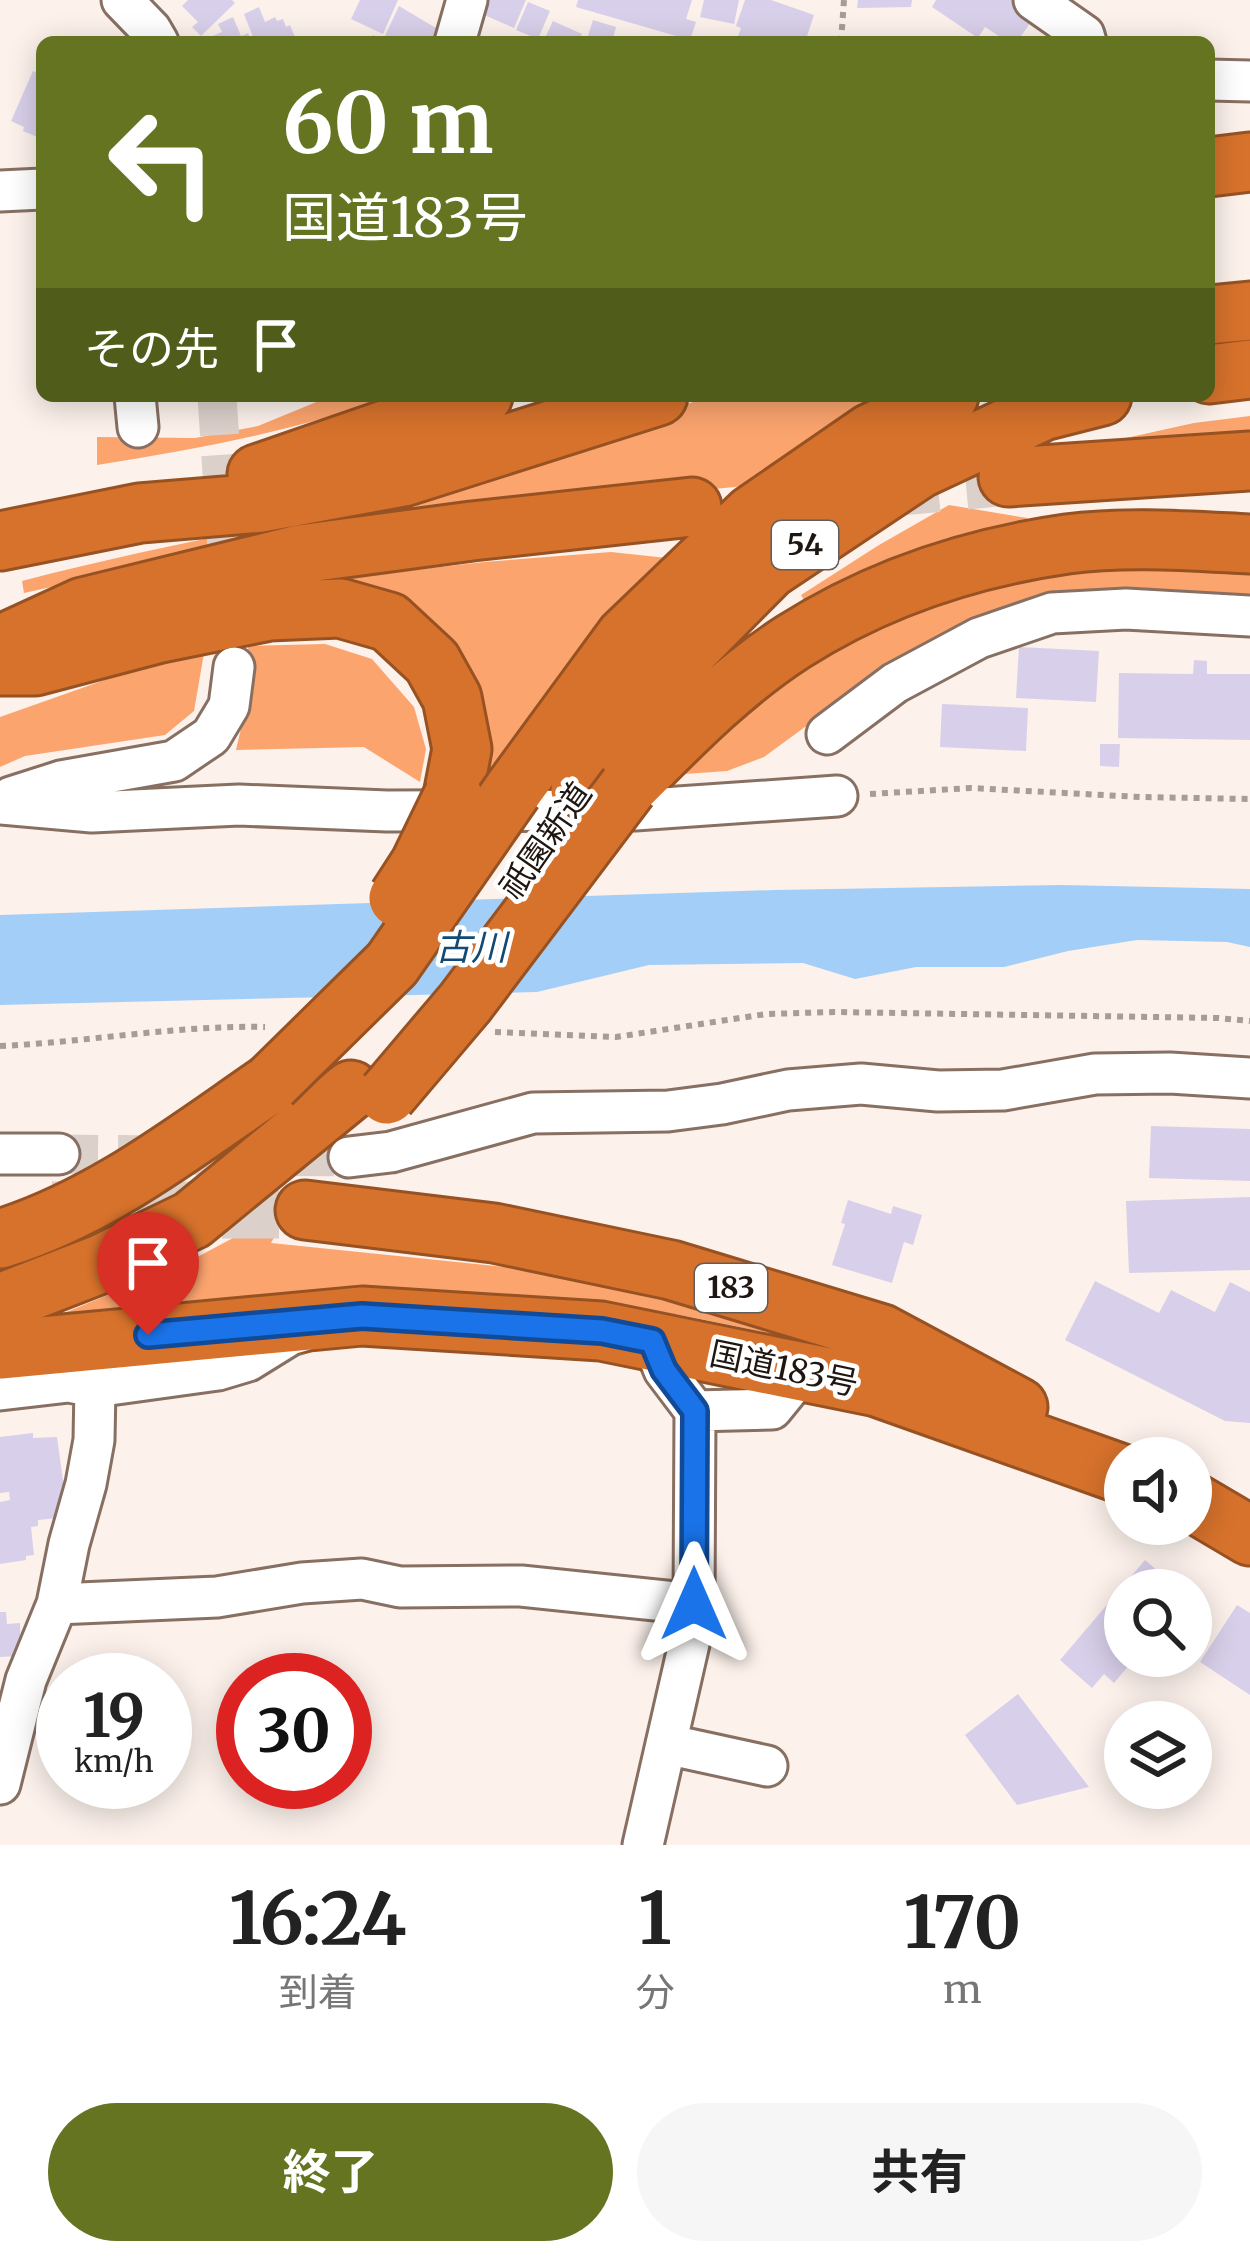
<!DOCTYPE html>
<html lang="ja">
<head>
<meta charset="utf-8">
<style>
	:root { --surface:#fff; --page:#f6f6f6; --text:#222; --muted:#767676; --accent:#647421 }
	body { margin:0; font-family:Merriweather,"Noto Sans JP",serif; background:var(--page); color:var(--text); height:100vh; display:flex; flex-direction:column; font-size:45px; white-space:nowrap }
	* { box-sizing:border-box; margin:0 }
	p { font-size:39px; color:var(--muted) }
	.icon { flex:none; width:66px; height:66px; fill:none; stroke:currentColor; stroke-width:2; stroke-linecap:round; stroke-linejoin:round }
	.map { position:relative; height:1845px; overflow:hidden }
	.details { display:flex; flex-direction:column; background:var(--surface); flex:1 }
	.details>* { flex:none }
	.hud { position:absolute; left:36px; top:36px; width:1179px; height:366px; border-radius:18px; box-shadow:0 6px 30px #0003; background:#647421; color:#fff; overflow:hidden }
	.buttons { position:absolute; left:1104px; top:1437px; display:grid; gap:24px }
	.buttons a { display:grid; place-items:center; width:108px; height:108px; border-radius:50%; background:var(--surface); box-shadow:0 6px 30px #0003; font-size:60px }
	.speed { position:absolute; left:36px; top:1653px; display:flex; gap:24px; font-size:60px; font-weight:700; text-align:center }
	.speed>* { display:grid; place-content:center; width:156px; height:156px; border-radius:50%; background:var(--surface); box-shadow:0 6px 30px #0003; line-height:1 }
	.speed small { font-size:30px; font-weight:400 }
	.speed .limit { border:18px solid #d22; background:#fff; color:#111 }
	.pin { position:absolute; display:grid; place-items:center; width:102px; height:102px; color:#fff; margin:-123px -51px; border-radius:50% 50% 50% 0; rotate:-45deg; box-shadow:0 0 12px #0007 }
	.pin .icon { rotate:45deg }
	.me { position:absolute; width:132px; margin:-66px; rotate:0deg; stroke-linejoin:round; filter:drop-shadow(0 0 9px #0008) }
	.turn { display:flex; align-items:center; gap:42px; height:252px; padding:0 48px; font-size:54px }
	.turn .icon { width:156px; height:156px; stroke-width:2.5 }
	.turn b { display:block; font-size:84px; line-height:102px }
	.then { display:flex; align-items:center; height:114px; padding:0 48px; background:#0003; gap:24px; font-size:45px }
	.eta { display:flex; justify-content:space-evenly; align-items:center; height:204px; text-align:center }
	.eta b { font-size:72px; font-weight:700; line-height:84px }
	.cta { display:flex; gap:24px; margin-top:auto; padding:24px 48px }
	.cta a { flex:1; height:138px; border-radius:72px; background:var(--accent); color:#fff; font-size:48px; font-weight:700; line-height:138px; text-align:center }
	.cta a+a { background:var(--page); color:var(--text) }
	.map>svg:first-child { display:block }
	.forest { fill:#fba46e }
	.water { fill:#a3cef8 }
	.building { fill:#d8d0ea }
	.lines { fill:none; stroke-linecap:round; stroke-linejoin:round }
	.minor-tunnel { stroke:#dbd0ca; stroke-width:39; stroke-dasharray:39 20; stroke-linecap:butt }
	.highway-tunnel { stroke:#dbd0ca; stroke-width:57; stroke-dasharray:57 28; stroke-linecap:butt }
	.minor-casing { stroke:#876f62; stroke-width:45 }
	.highway-casing { stroke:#975223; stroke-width:63 }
	.path { stroke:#a79d97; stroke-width:6; stroke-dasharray:6 6; stroke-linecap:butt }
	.minor { stroke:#fff; stroke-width:39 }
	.highway { stroke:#d7722c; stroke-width:57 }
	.highway-bridge-casing { stroke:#975223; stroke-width:63; stroke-linecap:butt }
	.highway-bridge { stroke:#d7722c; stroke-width:57 }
	.route-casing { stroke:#114b97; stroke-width:30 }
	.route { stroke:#1a73e8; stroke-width:21 }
	.labels { text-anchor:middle; stroke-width:9; stroke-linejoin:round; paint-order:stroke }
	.shield { fill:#fff; stroke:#625c58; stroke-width:3 }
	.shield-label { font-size:30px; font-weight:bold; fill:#1f1611 }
	.street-label { font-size:33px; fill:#1f1611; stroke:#fff }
	.water-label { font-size:36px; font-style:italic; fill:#124975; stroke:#fff }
</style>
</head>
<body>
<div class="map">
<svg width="1250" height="1845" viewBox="0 0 1250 1845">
	<rect width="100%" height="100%" fill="#fcf1eb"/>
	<path class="forest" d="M331 396H392C297 431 197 449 97 465V437L195 438 258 426Z
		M710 396H904L765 484 375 523 141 567 24 593 22 581C181 539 345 515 503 469 573 449 641 420 710 396Z
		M1250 416V445L1076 449 1194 423Z
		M949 505 1027 518 1034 534 811 612 801 595 879 545Z
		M611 552 667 558 574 655 491 782 474 771 479 750 335 593V579L484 562Z
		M1044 563 1250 569V602L1130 591 1080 592 1032 601 884 669 764 757 727 771 670 775 696 747 840 639Z
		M325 644 372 659 414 707 426 749 420 782 364 747 236 750 250 690 248 646Z
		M204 653 194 711 165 735 25 756 0 767V717L167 658Z
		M291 1207 271 1243 573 1274 726 1306 830 1347C746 1328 663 1309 578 1300 389 1280 197 1311 10 1330L69 1311 188 1262Z"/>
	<path class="water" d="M1062 885 1250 889V947L1227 942 1137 940 1068 951 1004 967H916L855 979 803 963 649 965 537 992 0 1005V915L775 890Z"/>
	<path class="building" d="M188 0H232L235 3 201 36 192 27 198 22 182 6Z
		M360 0H398L383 34 351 19Z
		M488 0H526L514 28 482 14Z
		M578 0H692L686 19 696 22 690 40 576 7Z
		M704 0H739L734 24 700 17Z
		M745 0H771L814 15 805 42H736L741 28 736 26Z
		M858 0H912L911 7 857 8Z
		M936 0H1011L1035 16 1017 42H1008L985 27 978 38 932 7Z
		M528 2 550 11 538 39 516 30Z
		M399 6 446 34 442 42H370L373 35 383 40Z
		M259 7 265 22 275 17 277 21 283 19 286 27 290 25 297 42H255L244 14Z
		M233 17 241 36 248 33 252 42H198L222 32 218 24Z
		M593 20 616 27 612 42H586Z
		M553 21 582 34 578 42H543Z
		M33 71 42 75V139L23 131 24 127 11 121Z
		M1019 647 1099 651 1096 702 1016 698Z
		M1194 660 1207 661V674H1250V740L1118 738 1119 673 1193 674Z
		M942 704 1028 708 1026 751 940 747Z
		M1100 744H1120L1119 767 1100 766Z
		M1151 1126 1250 1129V1181L1149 1178Z
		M1250 1197V1270L1129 1273 1126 1201Z
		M848 1200 891 1214 893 1206 922 1215 913 1245 904 1242 892 1283 832 1265 845 1224 841 1223Z
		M1095 1281 1159 1313 1171 1290 1215 1312 1230 1282 1250 1292V1423L1225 1421 1065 1340Z
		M33 1433V1438L57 1437 68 1517 38 1520V1526L31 1527 34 1555 26 1556V1560L0 1564V1502L10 1500 9 1492 0 1493V1437Z
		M1145 1560 1180 1590H1125V1656H1137L1114 1683 1104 1674 1092 1688 1060 1660Z
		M1237 1605 1250 1613V1695L1200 1662Z
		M0 1612H6L7 1624 20 1623 21 1656 0 1657Z
		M1018 1694 1089 1787 1017 1805 965 1735Z"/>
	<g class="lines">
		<path class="minor-tunnel" d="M217 396 230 595
			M59 1154 349 1157"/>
		<path class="highway-tunnel" d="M881 489 1008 477
			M52 1210H305"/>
		<defs>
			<path id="minor" d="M122 0 151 30 158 42
				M1034 0 1084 35 1086 42
				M455 42 467 0
				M1209 80 1250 81
				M0 191 42 189
				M135 396 138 427
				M827 734 895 683 979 638 1052 613 1126 609 1250 616
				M11 797 61 781 174 761 211 736 229 706 234 667
				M0 804 92 812 239 805 387 811 635 810 837 796
				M0 1154H59
				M349 1157 391 1152 533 1113 668 1111 722 1104 788 1090 861 1084 938 1091 1003 1090 1095 1074 1170 1073 1250 1078
				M0 1390 69 1382 95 1387 218 1370 248 1361 290 1335 304 1331
				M695 1411 772 1409 803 1371
				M57 1604 217 1597 302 1583 362 1579 400 1587 521 1586 694 1604
				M666 1744 767 1766
				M0 1784 26 1680 57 1604 69 1544 86 1484 94 1440 95 1387
				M643 1845 691 1635 694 1604 695 1411 664 1370 652 1341"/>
			<path id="highway" d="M1209 167 1250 162
				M1209 315 1250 311
				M1209 374 1250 369
				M257 474 483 396
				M1008 477 1250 461
				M0 541 140 513 261 503 403 477 658 396
				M0 645 83 607 300 554 472 531 692 507
				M0 666H35L160 633 269 611 340 608 389 622 432 662 452 698 462 749 453 796
				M628 787C679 736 731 682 793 642 876 589 969 558 1067 544 1127 536 1190 541 1250 544
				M513 790 625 637 752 515 871 433 949 396
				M580 790 666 673 769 569 919 469 1043 411 1102 396
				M305 1210 494 1233 671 1270 882 1334 1018 1407
				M0 1239C101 1208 185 1142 271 1083
				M0 1303 103 1263 192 1220 351 1090
				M0 1350 362 1316 601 1331 877 1387 1125 1475
				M1191 1501 1250 1536"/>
		</defs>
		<use href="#minor" class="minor-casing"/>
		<use href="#highway" class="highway-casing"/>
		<path class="path" d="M841 42 844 0
			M870 794 971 788 1140 797 1250 799
			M495 1032 616 1037 766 1014 834 1012 1218 1018 1250 1021
			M0 1046C89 1042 177 1025 265 1027"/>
		<use href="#minor" class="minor"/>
		<use href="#highway" class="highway"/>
		<defs>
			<path id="highway-bridge" d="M398 898 420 864 453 796
				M271 1083 392 964 513 790
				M387 1095 465 1003 628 787"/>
		</defs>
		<use href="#highway-bridge" class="highway-bridge-casing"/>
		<use href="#highway-bridge" class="highway-bridge"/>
	</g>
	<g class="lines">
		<defs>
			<path id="route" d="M148 1335 362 1316 602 1331 652 1341 664 1370 695 1411 694 1604"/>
		</defs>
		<use href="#route" class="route-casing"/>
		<use href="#route" class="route"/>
	</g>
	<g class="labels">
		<g class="shield">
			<rect x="772" y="521" width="66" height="48" rx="9"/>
			<rect x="695" y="1264" width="72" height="48" rx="9"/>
		</g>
		<g class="shield-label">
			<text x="805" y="555">54</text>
			<text x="731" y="1298">183</text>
		</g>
		<g class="street-label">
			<text transform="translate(545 840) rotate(-55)" y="12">祇園新道</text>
			<text transform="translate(784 1368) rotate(12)" y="12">国道183号</text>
		</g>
		<g class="water-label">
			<text x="471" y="960">古川</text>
		</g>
	</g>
</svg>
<div class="buttons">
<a><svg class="icon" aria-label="sound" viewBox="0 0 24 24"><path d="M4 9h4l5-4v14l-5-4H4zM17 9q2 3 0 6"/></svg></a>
<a><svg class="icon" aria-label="search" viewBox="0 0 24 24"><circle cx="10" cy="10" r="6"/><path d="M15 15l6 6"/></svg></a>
<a><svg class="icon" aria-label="layers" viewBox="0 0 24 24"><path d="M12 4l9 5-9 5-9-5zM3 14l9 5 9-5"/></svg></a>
</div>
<div class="speed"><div>19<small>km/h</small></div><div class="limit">30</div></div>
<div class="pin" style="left:148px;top:1335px;background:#d93025"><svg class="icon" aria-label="arrive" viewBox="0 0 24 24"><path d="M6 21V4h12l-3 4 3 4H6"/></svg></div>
<svg class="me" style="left:694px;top:1604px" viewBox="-20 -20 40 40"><path d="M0-17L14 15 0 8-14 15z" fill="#1a73e8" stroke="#fff" stroke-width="4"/></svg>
<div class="hud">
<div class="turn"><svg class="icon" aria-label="left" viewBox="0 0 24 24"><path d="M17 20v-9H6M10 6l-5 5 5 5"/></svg><div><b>60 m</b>国道183号</div></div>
<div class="then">その先<svg class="icon" aria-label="arrive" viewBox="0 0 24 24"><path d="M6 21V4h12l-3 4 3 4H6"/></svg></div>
</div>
</div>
<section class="details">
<div class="eta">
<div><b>16:24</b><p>到着</p></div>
<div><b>1</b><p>分</p></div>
<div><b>170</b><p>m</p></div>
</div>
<div class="cta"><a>終了</a><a>共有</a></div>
</section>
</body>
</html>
